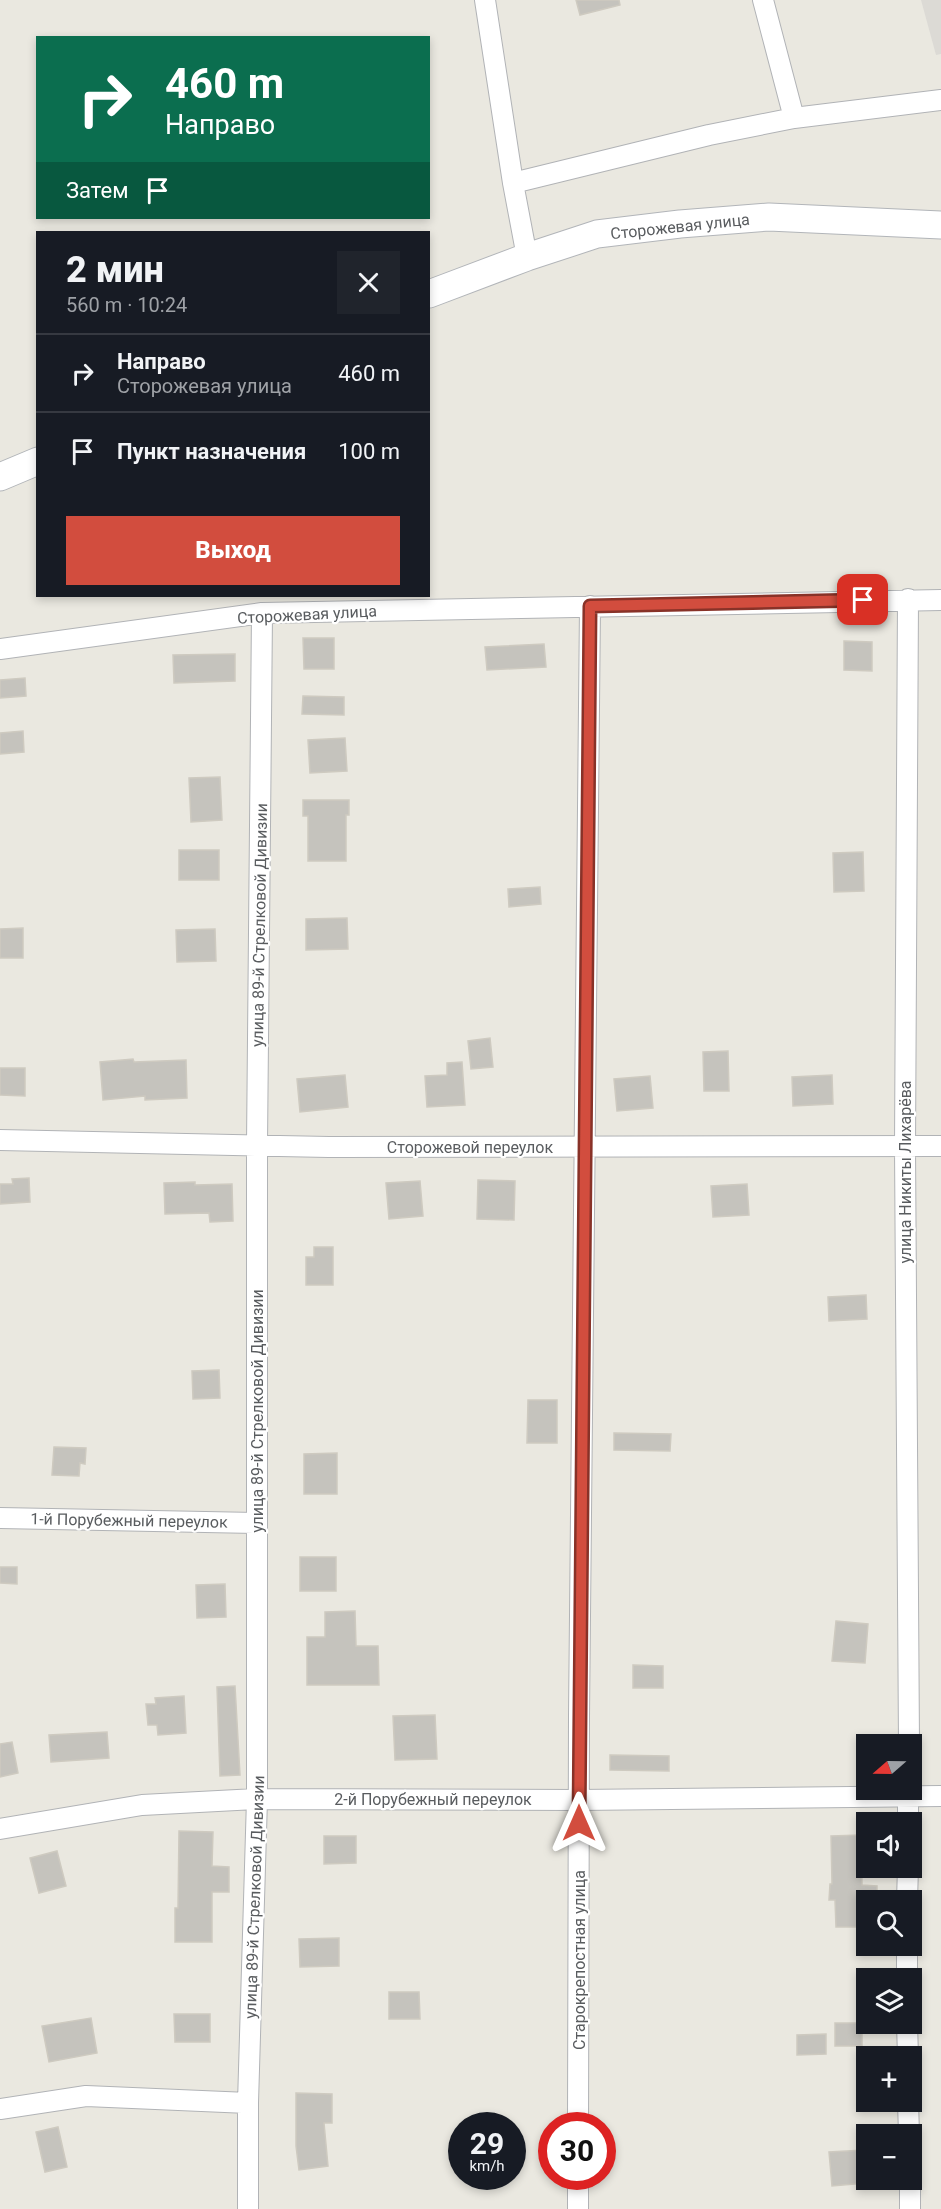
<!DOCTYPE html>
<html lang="ru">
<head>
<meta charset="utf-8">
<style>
	:root { --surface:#171b24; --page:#20242c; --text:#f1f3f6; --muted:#9ea1a6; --line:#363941; --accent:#d24d3e }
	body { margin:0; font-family:Roboto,sans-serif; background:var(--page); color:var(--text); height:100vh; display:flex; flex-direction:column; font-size:22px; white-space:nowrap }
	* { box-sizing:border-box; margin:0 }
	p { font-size:20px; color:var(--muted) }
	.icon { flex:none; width:33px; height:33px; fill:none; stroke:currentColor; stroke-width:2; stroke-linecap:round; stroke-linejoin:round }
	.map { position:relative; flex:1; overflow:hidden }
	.side { position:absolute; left:36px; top:231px; width:394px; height:366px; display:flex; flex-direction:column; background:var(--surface); border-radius:0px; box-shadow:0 3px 9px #0003 }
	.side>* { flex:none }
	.banner { position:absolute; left:36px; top:36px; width:394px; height:183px; border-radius:0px; box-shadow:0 3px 9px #0003; background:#0b6e4f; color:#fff; overflow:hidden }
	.needle { width:39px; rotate:250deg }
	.tools { position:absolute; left:856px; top:1734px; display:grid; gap:12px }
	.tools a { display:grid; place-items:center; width:66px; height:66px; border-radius:0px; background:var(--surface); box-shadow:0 3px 9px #0003; font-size:30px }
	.speed { position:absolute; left:448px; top:2112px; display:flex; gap:12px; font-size:30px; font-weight:700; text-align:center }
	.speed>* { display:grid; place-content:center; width:78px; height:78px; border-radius:50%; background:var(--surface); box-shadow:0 3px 9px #0003; line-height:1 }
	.speed small { font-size:15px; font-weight:400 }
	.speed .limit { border:9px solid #d22; background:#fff; color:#111 }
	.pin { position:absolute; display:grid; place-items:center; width:51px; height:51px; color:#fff; margin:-26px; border-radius:12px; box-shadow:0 3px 9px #0006 }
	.me { position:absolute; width:66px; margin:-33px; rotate:0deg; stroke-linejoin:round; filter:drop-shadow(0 0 4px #0008) }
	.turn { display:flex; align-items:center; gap:21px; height:126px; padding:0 30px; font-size:27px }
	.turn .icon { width:78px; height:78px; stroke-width:2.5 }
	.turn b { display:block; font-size:42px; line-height:51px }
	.then { display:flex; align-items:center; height:57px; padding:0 30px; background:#0003; gap:12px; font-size:22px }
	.round { display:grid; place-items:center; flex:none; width:63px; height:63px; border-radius:0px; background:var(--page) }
	.summary { display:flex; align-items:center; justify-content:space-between; height:102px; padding:0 30px }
	h1 { font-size:36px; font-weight:800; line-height:45px }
	.action { display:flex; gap:12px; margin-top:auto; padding:12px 30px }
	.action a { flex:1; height:69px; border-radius:0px; background:var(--accent); color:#fff; font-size:24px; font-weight:800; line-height:69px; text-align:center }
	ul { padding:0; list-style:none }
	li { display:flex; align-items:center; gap:18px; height:78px; padding:0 30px; border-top:2px solid var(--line) }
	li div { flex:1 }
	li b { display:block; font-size:22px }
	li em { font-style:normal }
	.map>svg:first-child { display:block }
	.industrial { fill:#dcdad5 }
	.building { fill:#c5c3bd; stroke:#cecac0; stroke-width:1.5 }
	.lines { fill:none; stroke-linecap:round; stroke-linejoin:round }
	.minor-casing { stroke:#b1b3b6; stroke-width:22 }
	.secondary-casing { stroke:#b2b5b9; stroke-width:29 }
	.minor { stroke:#fff; stroke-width:20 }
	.secondary { stroke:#fff; stroke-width:27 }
	.route-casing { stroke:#883228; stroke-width:15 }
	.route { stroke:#d24d3e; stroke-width:10 }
	.labels { text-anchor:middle; stroke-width:4.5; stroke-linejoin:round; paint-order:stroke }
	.street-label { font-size:16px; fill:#595c5f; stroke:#fff }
</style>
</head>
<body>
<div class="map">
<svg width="941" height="2209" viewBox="0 0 941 2209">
	<rect width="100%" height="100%" fill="#eae8e0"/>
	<path class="industrial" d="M921 0H941V54L936 55Z"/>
	<path class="building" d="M576 0H619L620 5 580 15Z
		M303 638H334V669H304Z
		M844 641 872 642V671L844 670Z
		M544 644 546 667 487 670 485 647Z
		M235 654V681L174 683 173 655Z
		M25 678 26 696 0 698V680Z
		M303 696 344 697V715L302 714Z
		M23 731 24 752 0 754V733Z
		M345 738 347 771 310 773 308 740Z
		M220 777 222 820 191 822 189 778Z
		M303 800H349V815H346V861H308V816H303Z
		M179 850H219V880H179Z
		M863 852 864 891 834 892 833 853Z
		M540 887 541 904 509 907 508 889Z
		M347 918 348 949 306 950V919Z
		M23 928V958H0V929Z
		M215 929 216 961 177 962 176 930Z
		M490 1038 493 1067 471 1069 468 1041Z
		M728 1051 729 1091H704L703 1052Z
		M133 1059 134 1062 186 1060 187 1098 145 1100V1096L103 1100 100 1062Z
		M462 1062 465 1105 427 1107 425 1076 447 1075V1063Z
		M0 1068H25V1096L0 1095Z
		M345 1075 348 1107 300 1112 297 1079Z
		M832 1075 833 1104 793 1106 792 1077Z
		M650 1076 653 1108 617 1111 614 1079Z
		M29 1178 30 1202 0 1204V1184H13L12 1179Z
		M478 1180 515 1181 514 1220 477 1219Z
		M420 1181 423 1216 389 1219 386 1183Z
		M195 1182V1185L232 1184 233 1221 210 1222 209 1213 165 1214 164 1183Z
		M747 1184 749 1215 713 1217 711 1186Z
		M314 1247H333V1285H306V1257H314Z
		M866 1295 867 1319 829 1321 828 1297Z
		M219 1370 220 1398 193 1399 192 1371Z
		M528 1400H557V1443H527Z
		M614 1433 671 1434 670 1451 614 1450Z
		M54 1447 86 1448 85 1464 80 1463 79 1476 52 1475Z
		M337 1453V1494H304V1454Z
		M300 1557H336V1591H300Z
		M0 1567H17V1584L0 1583Z
		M225 1584 226 1617 197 1618 196 1585Z
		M355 1611 356 1646H378L379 1685H307V1637H325V1612Z
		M836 1621 868 1624 865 1663 832 1661Z
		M633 1665 663 1666V1688H633Z
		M235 1686 240 1775 220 1776 217 1687Z
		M184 1696 186 1733 158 1735 157 1725H148L146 1704H156L155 1698Z
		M435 1715 437 1759 395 1760 393 1716Z
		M107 1732 109 1758 51 1762 49 1735Z
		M12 1742 18 1773 0 1777V1744Z
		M610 1755 669 1756V1771L610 1770Z
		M179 1831 213 1832 212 1866 229 1867V1892H212V1942H175V1908H178Z
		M861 1835 862 1885 877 1886V1900H867V1927H836L835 1900H829L830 1884H832L831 1836Z
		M324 1836H356V1863L324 1864Z
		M57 1851 66 1886 39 1893 30 1858Z
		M339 1938V1966L300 1967 299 1939Z
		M389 1992H419L420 2019H389Z
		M174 2014H210V2042H175Z
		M91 2018 97 2053 49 2062 42 2026Z
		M835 2023H862V2046H835Z
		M826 2034V2054L797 2055V2035Z
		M296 2093 332 2094V2123H324L328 2166 299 2170 296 2146Z
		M58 2127 67 2167 45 2172 36 2132Z
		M864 2150 866 2183 832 2186 829 2152Z"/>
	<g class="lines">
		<defs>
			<path id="minor" d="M485 0 513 183 527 257
				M763 0 794 118
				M513 183 709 135 794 118 941 100
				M908 599 905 1147 909 1744
				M0 649 262 613 941 600
				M0 1140 329 1147 941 1146
				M0 1518 257 1523
				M908 1822V1790
				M0 1829 142 1805 257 1799 579 1800 941 1796
				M907 1900 908 1868
				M907 1978V1946
				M907 2024 908 2056
				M908 2102 909 2134
				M0 2109 86 2096 248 2103
				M578 2126 579 1717 590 606
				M910 2180V2209
				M248 2209V2103L257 1799V1145L262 613
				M578 2209V2176"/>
			<path id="secondary" d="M429 294 527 257 597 234 680 224 769 217 941 225
				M0 477 38 461"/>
		</defs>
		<use href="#minor" class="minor-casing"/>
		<use href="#secondary" class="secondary-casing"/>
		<use href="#minor" class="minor"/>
		<use href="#secondary" class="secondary"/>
	</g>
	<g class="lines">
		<defs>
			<path id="route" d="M579 1823 590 606 863 600"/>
		</defs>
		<use href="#route" class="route-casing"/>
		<use href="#route" class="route"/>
	</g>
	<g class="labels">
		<g class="street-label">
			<text transform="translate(680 226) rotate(-6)" y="6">Сторожевая улица</text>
			<text transform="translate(307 614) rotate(-3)" y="6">Сторожевая улица</text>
			<text transform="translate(259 925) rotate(-89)" y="6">улица 89-й Стрелковой Дивизии</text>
			<text x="470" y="1153">Сторожевой переулок</text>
			<text transform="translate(905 1172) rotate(-90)" y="6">улица Никиты Лихарёва</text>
			<text transform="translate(257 1411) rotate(-90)" y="6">улица 89-й Стрелковой Дивизии</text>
			<text transform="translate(129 1520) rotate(1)" y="6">1-й Порубежный переулок</text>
			<text x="433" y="1805">2-й Порубежный переулок</text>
			<text transform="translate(254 1897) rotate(-88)" y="6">улица 89-й Стрелковой Дивизии</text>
			<text transform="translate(579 1960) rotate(-90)" y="6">Старокрепостная улица</text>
		</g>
	</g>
</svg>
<div class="tools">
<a><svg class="needle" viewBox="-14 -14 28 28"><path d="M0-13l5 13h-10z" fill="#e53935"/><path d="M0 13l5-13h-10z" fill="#9ea1a6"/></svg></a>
<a><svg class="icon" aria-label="sound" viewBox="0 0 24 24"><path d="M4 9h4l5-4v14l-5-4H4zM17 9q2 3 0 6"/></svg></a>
<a><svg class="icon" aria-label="search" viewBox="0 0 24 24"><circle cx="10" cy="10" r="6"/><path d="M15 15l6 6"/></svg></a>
<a><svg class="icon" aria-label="layers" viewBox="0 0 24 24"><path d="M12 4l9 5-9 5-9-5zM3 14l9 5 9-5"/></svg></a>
<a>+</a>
<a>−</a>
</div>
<div class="speed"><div>29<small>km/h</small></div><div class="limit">30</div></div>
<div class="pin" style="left:863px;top:600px;background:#d93025"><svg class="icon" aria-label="arrive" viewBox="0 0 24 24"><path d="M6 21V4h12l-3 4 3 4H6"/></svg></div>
<svg class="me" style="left:579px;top:1823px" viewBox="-20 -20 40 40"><path d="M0-17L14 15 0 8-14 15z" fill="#d24d3e" stroke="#fff" stroke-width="4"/></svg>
<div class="banner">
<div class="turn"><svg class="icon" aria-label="right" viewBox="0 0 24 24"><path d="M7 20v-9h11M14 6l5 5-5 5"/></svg><div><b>460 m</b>Направо</div></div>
<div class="then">Затем<svg class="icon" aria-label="arrive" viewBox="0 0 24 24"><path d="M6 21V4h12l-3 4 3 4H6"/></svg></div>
</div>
<section class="side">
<div class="summary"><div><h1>2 мин</h1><p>560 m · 10:24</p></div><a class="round"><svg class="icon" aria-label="close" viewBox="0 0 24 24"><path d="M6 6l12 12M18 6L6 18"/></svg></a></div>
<ul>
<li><svg class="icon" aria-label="right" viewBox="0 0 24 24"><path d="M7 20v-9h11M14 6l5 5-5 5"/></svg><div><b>Направо</b><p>Сторожевая улица</p></div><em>460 m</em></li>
<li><svg class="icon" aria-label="arrive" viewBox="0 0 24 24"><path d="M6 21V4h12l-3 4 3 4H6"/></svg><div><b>Пункт назначения</b></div><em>100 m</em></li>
</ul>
<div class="action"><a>Выход</a></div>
</section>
</div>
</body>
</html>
